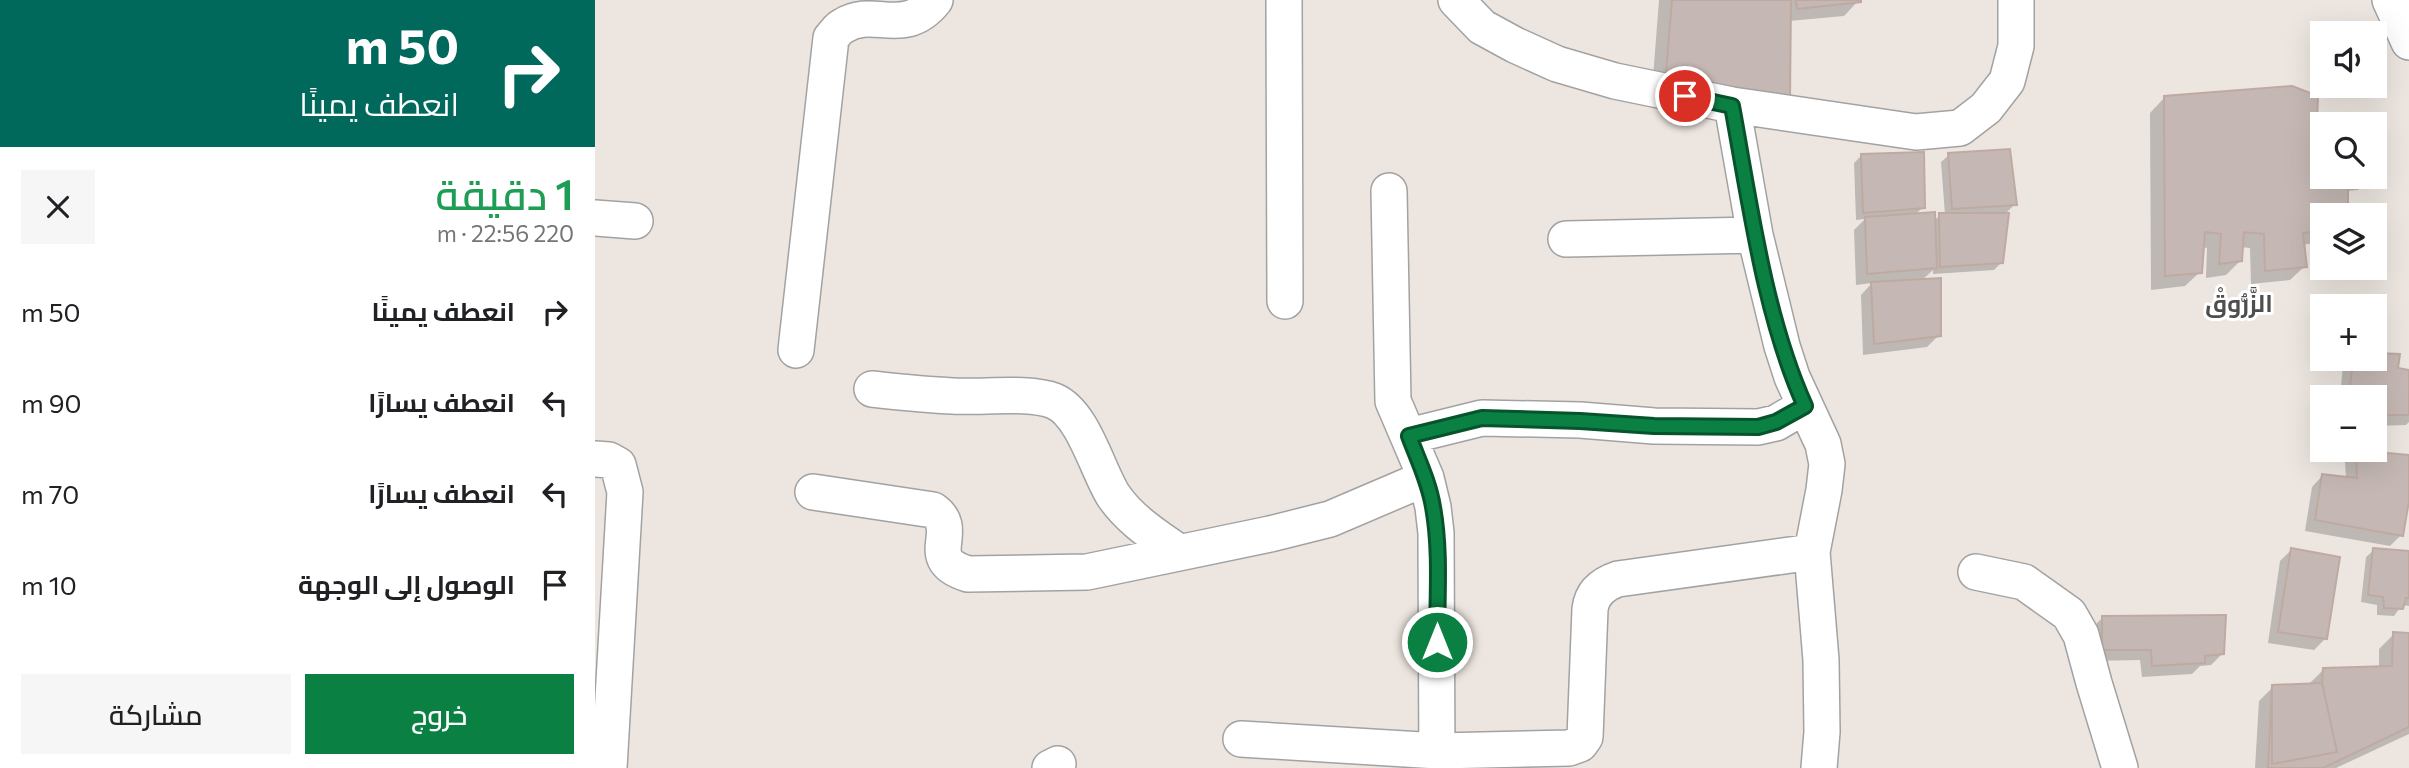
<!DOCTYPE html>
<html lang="ar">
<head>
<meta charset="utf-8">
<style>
	:root { --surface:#fff; --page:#f6f6f6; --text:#202124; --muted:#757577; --accent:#0b8043 }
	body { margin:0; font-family:Commissioner,Cairo,sans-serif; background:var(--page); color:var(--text); direction:rtl; height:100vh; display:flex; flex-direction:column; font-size:26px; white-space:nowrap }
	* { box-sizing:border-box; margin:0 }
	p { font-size:23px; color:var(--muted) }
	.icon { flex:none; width:38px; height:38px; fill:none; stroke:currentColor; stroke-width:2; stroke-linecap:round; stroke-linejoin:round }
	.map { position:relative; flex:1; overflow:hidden; direction:ltr }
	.details { display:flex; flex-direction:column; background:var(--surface); width:595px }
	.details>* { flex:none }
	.guide { background:#00695c; color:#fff; overflow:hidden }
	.fabs { position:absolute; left:1715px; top:21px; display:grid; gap:14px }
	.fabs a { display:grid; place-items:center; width:77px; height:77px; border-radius:0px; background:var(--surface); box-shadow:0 7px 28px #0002; font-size:35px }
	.pin { position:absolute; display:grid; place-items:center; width:60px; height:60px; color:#fff; margin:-30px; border:4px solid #fff; border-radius:50%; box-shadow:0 2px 7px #0007 }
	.me { position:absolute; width:77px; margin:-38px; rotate:0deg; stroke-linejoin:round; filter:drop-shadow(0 0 5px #0008) }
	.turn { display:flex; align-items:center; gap:24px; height:147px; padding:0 21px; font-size:32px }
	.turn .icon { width:91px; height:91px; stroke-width:2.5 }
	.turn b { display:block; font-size:49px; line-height:60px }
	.round { display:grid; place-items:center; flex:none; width:74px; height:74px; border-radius:0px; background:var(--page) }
	.headline { display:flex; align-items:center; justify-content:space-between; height:119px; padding:0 21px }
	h1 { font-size:42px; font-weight:600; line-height:52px; color:#1e9e55 }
	.button { display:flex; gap:14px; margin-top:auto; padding:14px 21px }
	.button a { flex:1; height:80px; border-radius:0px; background:var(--accent); color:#fff; font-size:28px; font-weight:600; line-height:80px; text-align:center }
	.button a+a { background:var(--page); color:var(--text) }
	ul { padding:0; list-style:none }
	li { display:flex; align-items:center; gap:21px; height:91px; padding:0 21px }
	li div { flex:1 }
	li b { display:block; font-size:26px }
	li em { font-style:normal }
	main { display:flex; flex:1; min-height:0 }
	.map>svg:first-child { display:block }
	.shadow { fill:#0003 }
	.building { fill:#c5b8b4; stroke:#bfaaa2; stroke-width:2 }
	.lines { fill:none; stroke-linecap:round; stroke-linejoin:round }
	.minor-casing { stroke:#a2a2a2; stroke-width:38 }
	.minor { stroke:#fff; stroke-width:35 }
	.route-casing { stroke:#07532c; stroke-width:18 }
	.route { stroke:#0b8043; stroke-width:12 }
	.labels { text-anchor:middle; stroke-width:6; stroke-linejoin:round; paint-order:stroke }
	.district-label { font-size:24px; font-weight:bold; fill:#4e4e4e; stroke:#fff }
</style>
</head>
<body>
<main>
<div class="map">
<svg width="1814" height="768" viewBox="0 0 1814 768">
	<rect width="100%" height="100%" fill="#ede6e0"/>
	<path class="shadow" d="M1064 0H1264L1249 16 1194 21 1057 90Z
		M1569 98 1727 127V177H1776L1763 190 1751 191 1752 215H1727V242L1707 245 1710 266 1695 280 1656 284 1655 248 1646 247V260L1631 275 1611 278 1612 248 1607 247 1605 272 1590 286 1556 290 1555 113Z
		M1354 155 1420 204 1409 215 1407 262 1399 270 1338 274V270L1326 281 1344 335 1332 347 1268 355 1266 295 1277 283 1261 285 1259 230 1270 219 1261 220 1259 163 1266 156 1328 207 1320 215 1339 221 1345 215H1350L1346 162Z
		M1780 354 1803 355 1801 370 1814 371V422L1811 425 1780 426V397H1745L1748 365 1754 359H1780Z
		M1762 450 1814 457V490L1806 535 1795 546 1710 531 1717 487 1728 475 1751 478 1750 461Z
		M1696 550 1731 638 1719 650 1673 643 1685 561Z
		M1779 550 1814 553V606L1807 605 1799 616 1782 615V605L1766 602 1771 557Z
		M1508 617 1627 654 1616 665 1605 666 1597 674 1547 677 1545 660 1497 661 1496 629Z
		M1799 634H1814V734L1741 768H1660L1664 701 1678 687 1714 684 1729 669 1784 668V649Z"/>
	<path class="building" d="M1077 0H1196L1195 99 1071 75Z
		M1201 0H1266V2L1202 9Z
		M1697 86 1723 96 1722 125H1727V177H1770L1753 178V215H1727V231L1708 233 1712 267 1670 271 1669 234 1649 232 1647 261 1624 264 1626 234 1610 232 1607 273 1570 276 1569 96Z
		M1780 127H1782L1780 171Z
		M1415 149 1422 205 1357 209 1353 153Z
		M1329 152 1330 208 1268 213 1266 154Z
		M1340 212 1342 268 1272 274 1270 217Z
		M1344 213H1414L1408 263 1345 267Z
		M1346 278V336L1279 344 1276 282Z
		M1780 353 1805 354 1803 368 1814 370V415H1780V397H1754L1758 359H1780Z
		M1761 450 1814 455V501L1808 536 1720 520 1727 474 1762 478Z
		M1696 548 1745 557 1732 639 1683 632Z
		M1778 548 1814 551V598H1811L1808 609 1789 608 1788 597 1773 595Z
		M1631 615 1629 654 1610 656V663L1557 666 1556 650H1507V616Z
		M1798 632 1814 633V727L1728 768H1673L1677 685 1727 683 1728 668 1797 666Z
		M1727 683 1742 752 1677 764V685Z"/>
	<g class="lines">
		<defs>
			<path id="minor" d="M689 0 690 301
				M861 0 887 27 920 45 962 64 1020 81 1137 105 1321 132 1365 128 1391 108 1412 81 1421 46V0
				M1795 0 1814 42
				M1137 105 1160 235 1187 346 1197 377 1228 444 1232 464 1229 490 1217 552 1226 660 1227 732 1224 768
				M794 191 798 401 831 478 838 507 841 533 842 768
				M0 218 40 221
				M971 239 1160 235
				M201 350 236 38C240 34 243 28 248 26 279 6 309 39 340 0
				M277 389C304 392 331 395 358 396 386 398 434 391 459 401 488 413 502 469 518 495 534 519 559 535 582 551
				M814 436 887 418 985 420 1059 426 1163 427 1181 423 1210 406
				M0 459 14 460 23 465 30 492 14 768
				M218 492 338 510C368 531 324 559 373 574L492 572 675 534 735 519 831 478
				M1381 572 1429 582 1474 614 1486 635 1499 683 1525 768
				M646 739 843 751 974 748 985 744 990 737 995 609C997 593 1008 584 1023 579L1217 552
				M455 768 463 764"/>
		</defs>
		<use href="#minor" class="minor-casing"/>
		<use href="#minor" class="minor"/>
	</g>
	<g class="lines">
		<defs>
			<path id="route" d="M842 642C842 598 846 551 838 507 834 482 823 460 814 436L887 418 985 421 1059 426 1163 427 1181 422 1210 406C1169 315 1155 203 1137 106L1090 96"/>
		</defs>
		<use href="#route" class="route-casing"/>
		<use href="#route" class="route"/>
	</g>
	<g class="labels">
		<g class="district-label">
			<text x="1644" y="312">الزَّرُّوقْ</text>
		</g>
	</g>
</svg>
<div class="fabs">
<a><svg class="icon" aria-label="sound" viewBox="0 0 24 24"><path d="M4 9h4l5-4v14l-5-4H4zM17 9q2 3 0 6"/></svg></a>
<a><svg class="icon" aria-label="search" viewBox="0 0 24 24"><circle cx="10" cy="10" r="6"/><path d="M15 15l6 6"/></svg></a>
<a><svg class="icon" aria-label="layers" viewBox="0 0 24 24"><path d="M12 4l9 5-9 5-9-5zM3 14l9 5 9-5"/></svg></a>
<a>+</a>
<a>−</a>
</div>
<div class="pin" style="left:1090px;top:96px;background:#d93025"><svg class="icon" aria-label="arrive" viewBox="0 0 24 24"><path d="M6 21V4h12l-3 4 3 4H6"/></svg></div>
<svg class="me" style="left:842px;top:642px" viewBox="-20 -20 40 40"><circle r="17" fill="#0b8043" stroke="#fff" stroke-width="3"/><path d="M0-11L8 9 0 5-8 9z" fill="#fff"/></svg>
</div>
<section class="details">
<div class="guide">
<div class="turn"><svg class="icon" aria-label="right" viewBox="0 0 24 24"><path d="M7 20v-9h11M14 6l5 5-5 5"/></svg><div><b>50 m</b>انعطف يمينًا</div></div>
</div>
<div class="headline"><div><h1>1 دقيقة</h1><p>220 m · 22:56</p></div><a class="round"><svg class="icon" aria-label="close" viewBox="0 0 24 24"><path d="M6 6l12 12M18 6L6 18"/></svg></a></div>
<ul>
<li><svg class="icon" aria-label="right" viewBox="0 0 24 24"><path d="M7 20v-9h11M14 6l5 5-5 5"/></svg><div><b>انعطف يمينًا</b></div><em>50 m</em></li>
<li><svg class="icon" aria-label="left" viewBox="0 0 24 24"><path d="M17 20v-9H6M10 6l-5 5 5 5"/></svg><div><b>انعطف يسارًا</b></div><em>90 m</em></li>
<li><svg class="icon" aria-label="left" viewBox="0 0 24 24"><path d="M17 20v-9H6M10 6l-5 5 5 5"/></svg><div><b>انعطف يسارًا</b></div><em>70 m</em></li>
<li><svg class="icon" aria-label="arrive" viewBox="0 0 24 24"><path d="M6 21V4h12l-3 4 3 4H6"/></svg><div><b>الوصول إلى الوجهة</b></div><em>10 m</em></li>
</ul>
<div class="button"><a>خروج</a><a>مشاركة</a></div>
</section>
</main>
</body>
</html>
